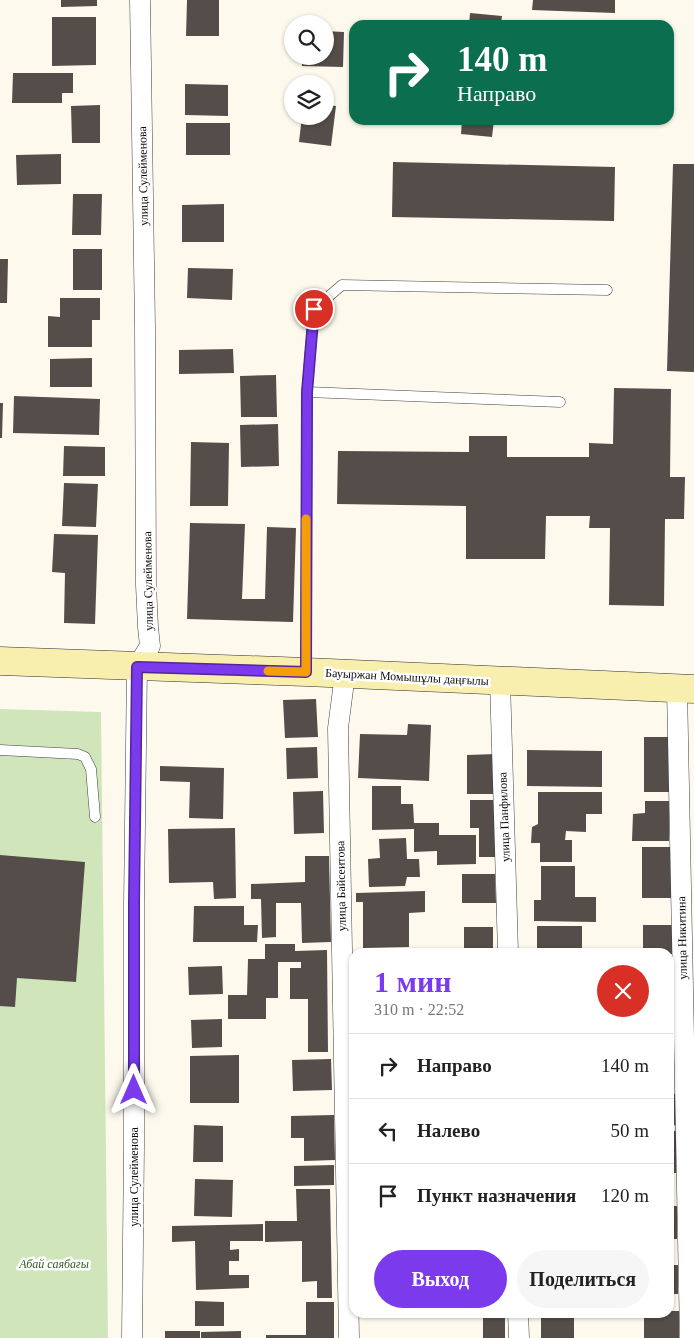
<!DOCTYPE html>
<html lang="ru">
<head>
<meta charset="utf-8">
<style>
	:root { --surface:#fff; --page:#f6f6f6; --text:#222; --muted:#767676; --line:#e0e0e0; --accent:#7c3aed }
	body { margin:0; font-family:"Times New Roman",serif; background:var(--page); color:var(--text); height:100vh; display:flex; flex-direction:column; font-size:19px; white-space:nowrap }
	* { box-sizing:border-box; margin:0 }
	p { font-size:16px; color:var(--muted) }
	.icon { flex:none; width:28px; height:28px; fill:none; stroke:currentColor; stroke-width:2; stroke-linecap:round; stroke-linejoin:round }
	.map { position:relative; flex:1; overflow:hidden }
	.details { position:absolute; left:349px; top:948px; width:325px; height:370px; display:flex; flex-direction:column; background:var(--surface); border-radius:15px; box-shadow:0 1px 4px #0004 }
	.details>* { flex:none }
	.hud { position:absolute; left:349px; top:20px; width:325px; height:105px; border-radius:15px; box-shadow:0 1px 4px #0004; background:#0b6e4f; color:#fff; overflow:hidden }
	.tools { position:absolute; left:284px; top:15px; display:grid; gap:10px }
	.tools a { display:grid; place-items:center; width:50px; height:50px; border-radius:50%; background:var(--surface); box-shadow:0 1px 4px #0004; font-size:25px }
	.pin { position:absolute; display:grid; place-items:center; width:42px; height:42px; color:#fff; margin:-21px; border:2px solid #fff; border-radius:50%; box-shadow:0 1px 5px #0007 }
	.me { position:absolute; width:55px; margin:-28px; rotate:0deg; stroke-linejoin:round; filter:drop-shadow(0 0 4px #0008) }
	.turn { display:flex; align-items:center; gap:18px; height:105px; padding:0 25px; font-size:22px }
	.turn .icon { width:65px; height:65px; stroke-width:2.5 }
	.turn b { display:block; font-size:35px; line-height:42px }
	.round { display:grid; place-items:center; flex:none; width:52px; height:52px; border-radius:26px; background:var(--page) }
	.summary { display:flex; align-items:center; justify-content:space-between; height:85px; padding:0 25px }
	h1 { font-size:30px; font-weight:800; line-height:38px; color:var(--accent) }
	.action { display:flex; gap:10px; margin-top:auto; padding:10px 25px }
	.action a { flex:1; height:58px; border-radius:30px; background:var(--accent); color:#fff; font-size:20px; font-weight:800; line-height:58px; text-align:center }
	.action a+a { background:var(--page); color:var(--text) }
	ul { padding:0; list-style:none }
	li { display:flex; align-items:center; gap:15px; height:65px; padding:0 25px; border-top:1px solid var(--line) }
	li div { flex:1 }
	li b { display:block; font-size:19px }
	li em { font-style:normal }
	.map>svg:first-child { display:block }
	.green { fill:#d1e5ba }
	.building { fill:#544d49 }
	.lines { fill:none; stroke-linecap:round; stroke-linejoin:round }
	.service-casing { stroke:#3f3f3f; stroke-width:11 }
	.minor-casing { stroke:#3f3f3f; stroke-width:21 }
	.secondary-casing { stroke:#2e2e2e; stroke-width:29 }
	.service { stroke:#fff; stroke-width:10 }
	.minor { stroke:#fff; stroke-width:20 }
	.secondary { stroke:#f8eead; stroke-width:28 }
	.route-casing { stroke:#51269a; stroke-width:12 }
	.route { stroke:#7c3aed; stroke-width:9 }
	.slow { stroke:#f59e0b; stroke-width:9 }
	.labels { text-anchor:middle; stroke-width:5; stroke-linejoin:round; paint-order:stroke }
	.street-label { font-size:12px; fill:#0c0c0c; stroke:#fff }
	.park-label { font-size:12px; font-style:italic; fill:#305e22; stroke:#fff }
</style>
</head>
<body>
<div class="map">
<svg width="694" height="1338" viewBox="0 0 694 1338">
	<rect width="100%" height="100%" fill="#fdfaed"/>
	<path class="green" d="M0 709 101 712 108 1338H0Z"/>
	<path class="building" d="M61 0H97V6L61 7Z
		M187 0H219V36H186Z
		M533 0H615V13L532 10Z
		M470 13 502 16 501 25H469Z
		M52 17H96V65L52 66Z
		M325 31 344 32 343 67 302 66V56H325Z
		M13 73H73V93H62V103H12Z
		M185 84 228 85V116L185 115Z
		M100 105V143H72L71 106Z
		M325 105 336 106 331 146 299 142 302 116H325Z
		M462 120H494L492 137 461 134Z
		M186 123H230V155H186Z
		M61 154V184L17 185 16 155Z
		M393 162 615 167 614 221 392 217Z
		M673 164H694V372L667 371Z
		M73 194H102L101 235H72Z
		M224 204V242H182V205Z
		M73 249H102V290H73Z
		M0 259H8L7 303H0Z
		M188 268 233 269 232 300 187 298Z
		M60 298H100V320H92V347H48V316L60 317Z
		M233 349 234 373 179 374V350Z
		M92 358V387H50V359Z
		M276 375 277 417H241L240 376Z
		M614 388 671 389 670 477H685L684 519H665L664 606 609 605 610 528H589L590 516H546L545 559H466V506L337 504 338 451 469 452V436H507V457H589V443L613 444Z
		M14 396 100 399 99 435 13 433Z
		M0 403H3L2 438H0Z
		M278 424 279 466 241 467 240 425Z
		M191 442 229 443 228 506H190Z
		M64 446 105 447V476H63Z
		M64 483 98 484 96 527 62 526Z
		M190 523 245 524 242 599H265L267 527 296 528 293 622 187 619Z
		M54 534 98 535 95 624 64 623 65 573 52 572Z
		M316 699 318 737 285 738 283 700Z
		M408 724 431 725 429 781 358 778 360 734 407 735Z
		M644 737H672V792H644Z
		M317 747 318 778 287 779 286 748Z
		M527 750 602 751V787L527 786Z
		M496 754V794H467V755Z
		M160 766 224 768 223 819 189 818 190 782 160 781Z
		M372 786H401V804H413L414 823H439V835H476V864L437 865V851L414 852V829L372 830Z
		M323 791 324 833 294 834 293 792Z
		M538 792H602V814H586V832L566 831 565 840H572V862H540V843H531L532 827 538 824Z
		M470 800H495V857H479V828H470Z
		M645 801H670L669 841H632L633 814 645 813Z
		M235 828 236 898 214 899 213 882 169 883 168 829Z
		M406 838 407 859H419L420 877H407L405 886 369 887 368 859 380 858 379 839Z
		M642 847H673L674 898H642Z
		M0 855 85 862 76 982 17 978 15 1007 0 1006Z
		M305 856H329L331 942 302 943 301 903H276V937L262 938 261 899H251V884L305 882Z
		M541 866H575V897H596V922L534 921V900H541Z
		M462 874H495L496 903H462Z
		M425 891V912L409 913V947L363 948V902H356V893Z
		M194 906H244V925H258L257 942H193Z
		M643 925H675L676 954H669V952H643Z
		M537 926H582V952H537Z
		M464 927H493V951H500V952H473V951H464Z
		M265 944H295V951L327 950 328 1052H308V999H290V968H301V962H278V998H266V1019H228V995H247L248 959H265Z
		M222 966 223 994 189 995 188 967Z
		M669 982H676V1015H669Z
		M222 1019V1047L192 1048 191 1020Z
		M669 1033H676L677 1066H669Z
		M239 1055V1103H190V1056Z
		M331 1059 332 1090 293 1091 292 1060Z
		M669 1094H677V1125L669 1126Z
		M334 1115 335 1160 304 1161V1138H291V1116Z
		M194 1125 223 1126V1162H193Z
		M669 1131H676V1173H669Z
		M334 1165V1185L294 1186V1166Z
		M195 1179 233 1180 232 1217 194 1216Z
		M296 1189H330L332 1298H317V1281L302 1282V1241L265 1242V1221H297Z
		M669 1206H677V1239H669Z
		M263 1224V1241H230V1250L239 1249V1261H229V1275H249V1288L196 1290 195 1241 172 1242V1226Z
		M669 1265H678V1294H669Z
		M195 1301 224 1302V1326H195Z
		M306 1302H334V1338H266V1335H306Z
		M669 1311H679V1338H644V1312H669Z
		M377 1312H432V1317L377 1318Z
		M541 1312 574 1314V1338H541Z
		M483 1318H505V1338H483Z
		M165 1331H200V1338H165Z
		M241 1331V1338H201V1332Z"/>
	<g class="lines">
		<defs>
			<path id="service" d="M307 392 560 402
				M306 671 307 392 314 309 342 285 607 290
				M0 750 78 754 85 757 91 769 95 817"/>
			<path id="minor" d="M345 674 338 728 349 1338
				M500 681 508 952
				M677 688 690 1338
				M518 1312 519 1338
				M132 1338 134 1146V903L137 667 150 646 148 627 146 585 145 327 140 0"/>
			<path id="secondary" d="M0 661 306 672 694 689"/>
		</defs>
		<use href="#service" class="service-casing"/>
		<use href="#minor" class="minor-casing"/>
		<use href="#secondary" class="secondary-casing"/>
		<use href="#service" class="service"/>
		<use href="#minor" class="minor"/>
		<use href="#secondary" class="secondary"/>
	</g>
	<g class="lines">
		<defs>
			<path id="route" d="M134 1090V903L137 667 306 672 307 392 314 309"/>
		</defs>
		<use href="#route" class="route-casing"/>
		<use href="#route" class="route"/>
		<path class="slow" d="M268 671 306 672V519"/>
	</g>
	<g class="labels">
		<g class="street-label">
			<text transform="translate(143 176) rotate(-91)" y="4">улица Сулейменова</text>
			<text transform="translate(148 581) rotate(-91)" y="4">улица Сулейменова</text>
			<text transform="translate(407 677) rotate(3)" y="4">Бауыржан Момышұлы даңғылы</text>
			<text transform="translate(504 817) rotate(-92)" y="4">улица Панфилова</text>
			<text transform="translate(341 886) rotate(-91)" y="4">улица Байсеитова</text>
			<text transform="translate(682 938) rotate(-91)" y="4">улица Никитина</text>
			<text transform="translate(134 1177) rotate(-90)" y="4">улица Сулейменова</text>
		</g>
		<g class="park-label">
			<text x="54" y="1268">Абай саябағы</text>
		</g>
	</g>
</svg>
<div class="tools">
<a><svg class="icon" aria-label="search" viewBox="0 0 24 24"><circle cx="10" cy="10" r="6"/><path d="M15 15l6 6"/></svg></a>
<a><svg class="icon" aria-label="layers" viewBox="0 0 24 24"><path d="M12 4l9 5-9 5-9-5zM3 14l9 5 9-5"/></svg></a>
</div>
<div class="pin" style="left:314px;top:309px;background:#d93025"><svg class="icon" aria-label="arrive" viewBox="0 0 24 24"><path d="M6 21V4h12l-3 4 3 4H6"/></svg></div>
<svg class="me" style="left:134px;top:1090px" viewBox="-20 -20 40 40"><path d="M0-17L14 15 0 8-14 15z" fill="#7c3aed" stroke="#fff" stroke-width="4"/></svg>
<div class="hud">
<div class="turn"><svg class="icon" aria-label="right" viewBox="0 0 24 24"><path d="M7 20v-9h11M14 6l5 5-5 5"/></svg><div><b>140 m</b>Направо</div></div>
</div>
<section class="details">
<div class="summary"><div><h1>1 мин</h1><p>310 m · 22:52</p></div><a class="round" style="background:#d93025;color:#fff"><svg class="icon" aria-label="close" viewBox="0 0 24 24"><path d="M6 6l12 12M18 6L6 18"/></svg></a></div>
<ul>
<li><svg class="icon" aria-label="right" viewBox="0 0 24 24"><path d="M7 20v-9h11M14 6l5 5-5 5"/></svg><div><b>Направо</b></div><em>140 m</em></li>
<li><svg class="icon" aria-label="left" viewBox="0 0 24 24"><path d="M17 20v-9H6M10 6l-5 5 5 5"/></svg><div><b>Налево</b></div><em>50 m</em></li>
<li><svg class="icon" aria-label="arrive" viewBox="0 0 24 24"><path d="M6 21V4h12l-3 4 3 4H6"/></svg><div><b>Пункт назначения</b></div><em>120 m</em></li>
</ul>
<div class="action"><a>Выход</a><a>Поделиться</a></div>
</section>
</div>
</body>
</html>
